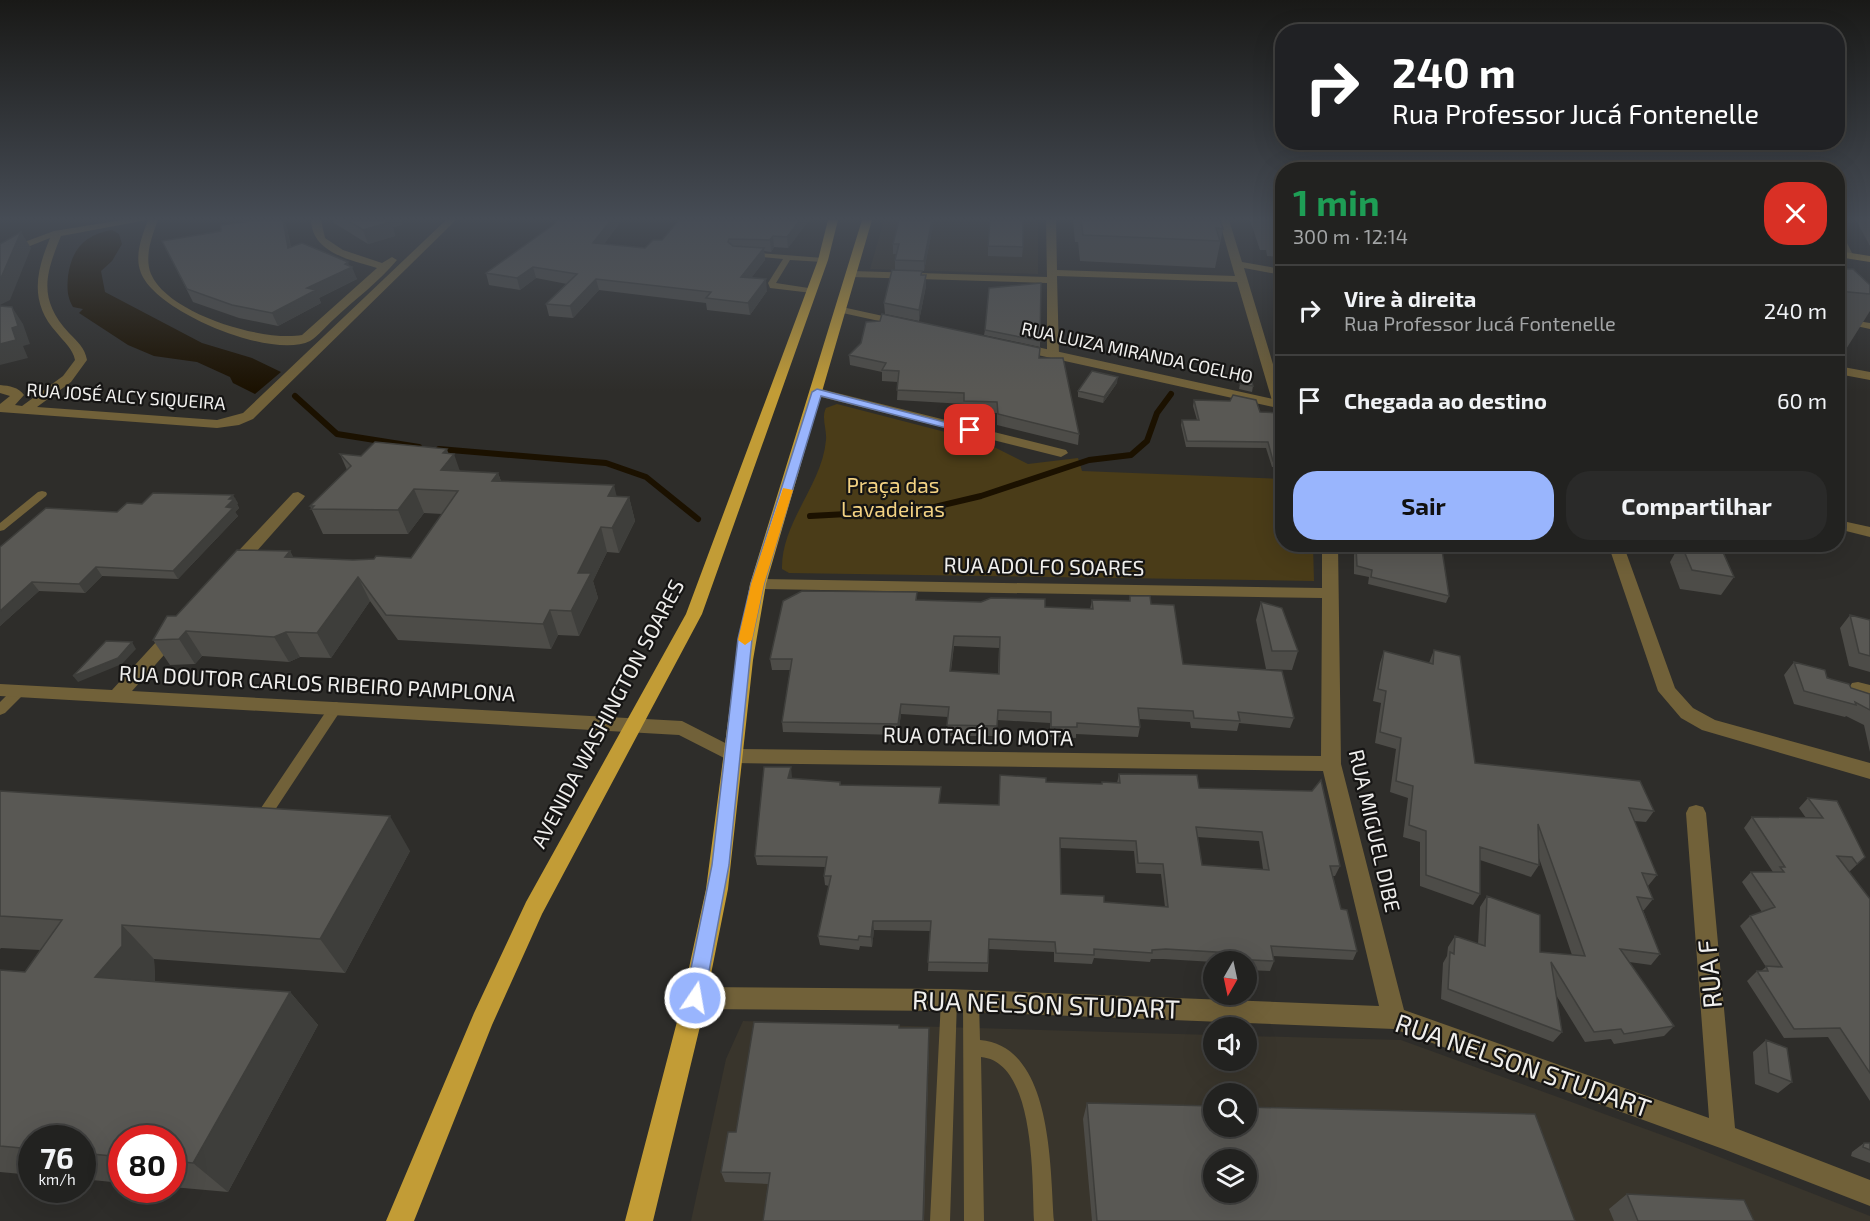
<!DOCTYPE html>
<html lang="pt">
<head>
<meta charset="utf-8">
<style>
	:root { --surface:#222220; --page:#2a2a29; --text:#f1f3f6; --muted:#a2a4a5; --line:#3f3f3e; --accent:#99b5fd }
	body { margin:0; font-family:"Exo 2",sans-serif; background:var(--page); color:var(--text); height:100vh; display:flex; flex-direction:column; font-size:22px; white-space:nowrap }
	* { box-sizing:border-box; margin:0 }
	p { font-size:20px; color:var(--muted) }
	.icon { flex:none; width:33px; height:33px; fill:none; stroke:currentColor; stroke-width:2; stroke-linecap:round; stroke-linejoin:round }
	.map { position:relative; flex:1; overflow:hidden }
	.panel { position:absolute; left:1275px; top:162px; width:570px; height:390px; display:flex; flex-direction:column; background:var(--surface); border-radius:24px; box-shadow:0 6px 24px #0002,0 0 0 2px var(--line) }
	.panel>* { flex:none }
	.banner { position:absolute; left:1275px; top:24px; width:570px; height:126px; border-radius:24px; box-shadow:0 6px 24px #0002,0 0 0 2px var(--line); background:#202124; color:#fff; overflow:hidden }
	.needle { width:39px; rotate:189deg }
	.tools { position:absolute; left:1203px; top:951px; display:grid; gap:12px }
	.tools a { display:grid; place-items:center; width:54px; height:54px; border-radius:50%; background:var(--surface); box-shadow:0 6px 24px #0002,0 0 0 2px var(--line); font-size:30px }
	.speed { position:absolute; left:18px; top:1125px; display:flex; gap:12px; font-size:30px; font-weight:700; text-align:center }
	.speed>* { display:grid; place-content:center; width:78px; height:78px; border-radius:50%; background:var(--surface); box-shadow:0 6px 24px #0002,0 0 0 2px var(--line); line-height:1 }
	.speed small { font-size:15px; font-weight:400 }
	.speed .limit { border:9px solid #d22; background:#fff; color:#111 }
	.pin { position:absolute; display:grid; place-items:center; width:51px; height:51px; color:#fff; margin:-26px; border-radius:12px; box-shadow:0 3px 9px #0006 }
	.me { position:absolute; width:66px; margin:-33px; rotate:12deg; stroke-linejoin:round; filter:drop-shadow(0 0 4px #0008) }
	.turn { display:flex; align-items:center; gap:21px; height:126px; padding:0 18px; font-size:27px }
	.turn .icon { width:78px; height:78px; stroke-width:2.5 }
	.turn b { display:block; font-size:42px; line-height:51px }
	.round { display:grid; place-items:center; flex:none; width:63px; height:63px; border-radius:24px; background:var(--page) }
	.overview { display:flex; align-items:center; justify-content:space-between; height:102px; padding:0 18px }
	h1 { font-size:36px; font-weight:700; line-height:45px; color:#1e9e55 }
	.action { display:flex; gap:12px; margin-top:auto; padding:12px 18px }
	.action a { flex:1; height:69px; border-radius:24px; background:var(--accent); color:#111; font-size:24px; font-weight:700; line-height:69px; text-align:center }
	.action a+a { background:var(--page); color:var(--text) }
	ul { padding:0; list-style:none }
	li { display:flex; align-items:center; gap:18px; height:90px; padding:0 18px; border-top:2px solid var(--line) }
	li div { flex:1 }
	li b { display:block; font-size:22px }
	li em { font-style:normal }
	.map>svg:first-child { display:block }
	.built { fill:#39352c; fill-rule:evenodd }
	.green { fill:#4a3c18 }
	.water { fill:#1b1100 }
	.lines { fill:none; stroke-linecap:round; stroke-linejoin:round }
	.stream { stroke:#1b1100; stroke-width:6 }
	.service { fill:#716139; fill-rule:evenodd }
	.minor { fill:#716139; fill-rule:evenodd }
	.tertiary { fill:#716139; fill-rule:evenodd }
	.secondary { fill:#977d3a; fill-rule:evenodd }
	.trunk { fill:#c29c36; fill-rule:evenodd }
	.wall { fill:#4d4c48; fill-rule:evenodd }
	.shaded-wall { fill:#3e3e3b }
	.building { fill:#595854; stroke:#3e3e3b; stroke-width:1.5; fill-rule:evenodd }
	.route { fill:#99b5fd; stroke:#6376a4; stroke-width:1.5 }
	.slow { fill:#f59e0b }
	.labels { text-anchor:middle; stroke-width:4.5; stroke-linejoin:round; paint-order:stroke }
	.far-street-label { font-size:18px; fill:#f0efed; stroke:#161514 }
	.park-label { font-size:21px; fill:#f3d283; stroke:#161514 }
	.street-label { font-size:21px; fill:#f0efed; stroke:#161514 }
	.near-street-label { font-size:26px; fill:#f0efed; stroke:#161514 }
</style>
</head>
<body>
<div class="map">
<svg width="1870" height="1221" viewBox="0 0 1870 1221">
	<rect width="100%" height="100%" fill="#2e2d2a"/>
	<path class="built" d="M884 220H1038V274L870 269Z
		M743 1021 1213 1035 1214 1060H1246L1247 1036 1401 1040 1684 1143 1870 1216V1221H691L726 1059ZM1214 1094H1246V1126H1214ZM1214 1160H1246V1192H1214Z"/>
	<path class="green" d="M837 404 984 442 1028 464 1078 458 1082 471 1282 479V544L1313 545 1314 581 789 573 782 569C781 522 822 486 826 440 827 429 821 418 826 408Z"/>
	<path class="water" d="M112 230 119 234 122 244 112 261 101 271 105 292 202 343 252 358 281 372 255 394 233 383 230 377 197 362 154 356 128 345 79 313 83 309 73 307C67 297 67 288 68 276 72 249 84 235 112 230Z"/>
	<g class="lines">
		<path class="stream" d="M295 396 337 434 419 447
			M439 449 606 463 646 477 698 519
			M810 516 922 510 981 496 1089 460 1131 455 1147 441 1157 413 1171 394"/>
		<path class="service" d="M747 252 823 258 827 260 823 262 790 260 776 283 815 289 816 291 812 293 770 288 768 283 783 259 750 256H747Z
			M1838 318 1870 323V329L1838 322Z
			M42 491 46 492 47 494 46 496 4 530 0 531V523L38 492Z
			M19 686 24 688 26 691 24 694 5 713 0 715V702L14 688Z
			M336 702 341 704 343 707 341 710 271 816 266 818 261 816 259 812 261 808 331 704Z
			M949 992 955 994 957 1000 950 1221H930L941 1000 943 994Z
			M971 994 977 996 979 1002 980 1040C1053 1046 1050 1168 1054 1221H1034C1032 1181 1036 1062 981 1057L984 1221H964L963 1002 965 996Z"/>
		<path class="minor" d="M122 220H147L61 236C45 275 38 299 69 333 77 341 85 348 87 360L71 382 37 407 217 420 243 413 446 220H456L253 419 239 425 217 428 0 412V404L10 396 0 393V385C10 386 18 387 24 395L15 405 22 406 63 376 75 360C73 349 64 342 57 333 30 303 35 274 50 238L0 258V251L54 231Z
			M148 220H158C152 236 144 257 151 274 168 314 263 342 302 335L377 268C351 260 312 253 311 220H321L325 238 343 250 382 263 392 257 397 260C379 282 354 300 334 319 326 326 318 336 310 341 272 360 156 312 141 273 134 256 142 236 148 220Z
			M1046 220H1056L1057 270 1235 276 1219 220H1229L1242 262 1282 269V275L1244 268 1282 394V407H1274L1273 404 1237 282 1057 276 1059 355 1053 359 1047 355V283L852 277 847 274 852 271 1047 277Z
			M1838 232 1843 235 1853 255 1852 257 1843 255 1838 244Z
			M1838 366 1870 372V380L1838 374Z
			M817 388 1066 450 1068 453 1061 457 813 395 811 392Z
			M298 492 305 496 303 499 241 569H229L227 565 229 561 293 493Z
			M1322 544H1338L1341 764 1404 1010 1709 1118 1686 813 1689 807 1696 805 1703 807 1706 813 1735 1128 1870 1180V1206L1723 1149 1394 1029 949 1011 695 1009 687 1006 683 998 687 990 695 987 949 989 1379 1006 1323 771 734 763 679 735 0 696V684L112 690 168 629H180L182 633 180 637 132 691 682 721 737 749 1321 756 1322 598 758 589 750 584 758 579 1322 588Z
			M1608 544H1623L1675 688 1693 708 1715 720 1870 763V779L1702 730 1681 718 1658 691Z
			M1858 682 1870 685V699L1852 693 1849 688 1852 683Z"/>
		<path class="tertiary" d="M842 307 906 321 908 323 902 326 838 312V308Z
			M1019 343 1282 401V409L1015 350 1013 347Z
			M1838 520 1870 527V537L1838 529Z"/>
		<path class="secondary" d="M1838 251 1870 256V262L1838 257Z"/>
		<path class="trunk" d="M828 220H838L828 260 702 614 542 914 492 1025 414 1221H386L474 1013 526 902 686 614 818 260Z
			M862 220H872L766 584 753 660 728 889 703 1014 653 1221H625L679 1014 706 889 736 660 750 584Z"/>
	</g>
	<path class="wall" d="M259 220H284L287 228 291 247 349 266 357 279 319 298 321 303 278 326 239 318 193 302 162 241 221 231Z
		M333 220H400L402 225 393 227 395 236 368 244 334 223Z
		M558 220H622L604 244 645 248 662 240 809 220 788 248 774 247 771 252 764 251 765 260 751 278 767 291 750 315 707 310 706 303 599 290 573 318 549 316 546 304 567 284 536 278 520 290 489 285 486 273 553 225Z
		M934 220 924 271 895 270V260L896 254H893V244Z
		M1073 220H1220L1223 229 1215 268 1080 261 1078 242H1075Z
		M1250 220H1282V257L1267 256 1266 250H1260Z
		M1856 220H1870V246Z
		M988 246 1023 247 1022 257 988 256Z
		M1838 269 1870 285V311L1843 354H1838Z
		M922 275 926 286 919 321 885 314 884 303Z
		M1041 283 1040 347 984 335 985 330Z
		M849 355 1039 358 1079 434 1078 445 997 425V413L964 412V404L897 400 898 382 882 381V372L850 365Z
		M1117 383 1103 403 1078 397V391Z
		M1240 384 1253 386 1252 392 1239 389Z
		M1194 400 1260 412 1282 413V468L1272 467 1266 448 1186 447 1181 425 1182 420H1197L1193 406Z
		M448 453 460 471 498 473 501 481 617 496 629 497 635 521 619 553 607 552 593 581 598 598 579 636 558 635 551 649 398 640 370 601 331 658 300 657 289 662 202 656 195 664 170 665 153 640 176 616 290 551 293 557 353 560 411 558 442 514 424 513 408 534H323L310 506 347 470 340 454 361 456Z
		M238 503 237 504 239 508 235 512 238 516 178 579 102 576 85 593 39 591 0 626V547L117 512 142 504Z
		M1366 544H1433L1432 548 1449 596 1446 603 1368 584 1369 577 1354 574V555L1356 548 1365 550Z
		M1680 544H1687L1734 577 1721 595 1680 589 1670 562Z
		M917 592V600L1090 609 1092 600 1129 601 1130 596 1151 604 1183 664 1294 718 1290 728 1239 723 1237 731 1191 728 1190 722 1139 719 1140 727 1138 737 1076 734V738L1050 737V723L997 720 996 736H947L948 717 901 714 898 735 783 732 782 722 790 670H772L770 659ZM954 646 999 648 998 674 951 671Z
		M1261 602 1298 651 1292 670 1266 669 1256 620Z
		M1850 615 1870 620V672L1849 666 1840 628Z
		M1434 650 1475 763 1654 811 1646 822 1634 821 1657 875 1648 886 1653 899 1644 910H1643L1660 954 1651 965 1629 962 1674 1026 1664 1036 1614 1044 1611 1039 1585 1042 1556 995 1562 1032 1553 1042 1441 999 1443 963 1447 956 1448 947 1455 936 1478 944 1480 907 1487 896 1540 952 1572 955 1539 858V865L1531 877 1480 860V894L1473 905 1420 886V842L1403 837 1408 798 1390 792 1396 749 1375 743 1381 703 1373 701 1380 663 1384 651 1429 663Z
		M1794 662 1851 688 1870 694V752L1864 725 1846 716 1845 717 1794 704 1784 675Z
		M1119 774 1199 788 1340 866 1335 876H1333L1341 909 1357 951 1353 960 1273 956 1274 961 1270 971 1246 970V962H1214L1163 959H1151L1150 962 1094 958 1092 964 1054 962V952L989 949 988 972 928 971 930 931 874 930 872 947 860 946 859 950 820 945 818 936 829 886 825 885 824 876 825 867 757 865 755 856 792 777V779L840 782 841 785 940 803 999 805 1046 782 1101 784 1117 783ZM1197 837 1259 841 1263 869 1202 865ZM1060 848 1134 851 1136 873 1161 874 1165 907 1104 902 1061 894Z
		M0 791 410 851 345 973 154 959 155 980 154 982 290 992 318 1025 228 1192 172 1187V1138H122V1183L82 1179V1138H32V1175L0 1172V970L25 972 40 950 1 948 0 949Z
		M1808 798 1865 857 1849 872 1870 899V1101L1828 1037 1784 1038 1747 981 1757 971H1761L1766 967 1740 926 1750 916 1762 912 1742 882 1751 872H1773L1744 828 1752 817 1806 818 1799 808Z
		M899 1028 929 1040 924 1221H763L768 1184 725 1182 721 1172 736 1132Z
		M1766 1040 1792 1082 1778 1093 1755 1084 1753 1052Z
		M1087 1103 1575 1221H1092L1083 1119Z
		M1864 1143H1870V1163L1851 1156 1852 1152Z
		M1627 1194 1754 1221H1614L1609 1209Z"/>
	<path class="shaded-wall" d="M283 220H284L287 228 293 261 288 248Z
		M386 220H400L402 225 393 227 395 236 368 244 363 230Z
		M611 220H622L596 254 593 243Z
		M800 220H809L788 248 787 237Z
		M932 220H934L924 271V261Z
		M21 232 31 248 10 300 0 305V280Z
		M773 236 774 247 771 252 770 240Z
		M764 248 765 260 743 289 741 277Z
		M348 262 350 268 352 267 357 279 319 298 321 303 278 326 272 313 307 288Z
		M533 267 536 278 520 290 517 278Z
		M926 275V286L919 321V310Z
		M596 279 599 290 573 318 570 306Z
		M766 279 767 291 750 315 748 303Z
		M12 307 23 324 30 344 23 346 28 358 0 365V344L12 328Z
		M1118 377 1117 383 1103 403 1104 397Z
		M447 449 450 458 454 454 462 477 441 470 443 453Z
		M498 473 506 496 492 481Z
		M614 485 620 510 608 496Z
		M414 489 424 513 408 534 398 510Z
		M233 495 238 503 237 504 239 508 235 512 238 516 178 579 173 571 226 507 229 499Z
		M629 497 635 521 619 553 612 528Z
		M601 527 607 552 593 581 598 598 579 636 571 611 578 573Z
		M290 551 303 576 285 557Z
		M96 567 102 576 85 593 79 584Z
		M358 577 370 601 331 658 317 633Z
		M32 582 39 591 0 626V611Z
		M550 610 558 635 551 649 543 624Z
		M186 631 202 656 195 664 179 639Z
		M286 632 300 657 289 662 274 637Z
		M132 642 136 649 122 664 78 682 73 676Z
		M901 704V714L898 735V724Z
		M791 767 792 777 790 788 788 778Z
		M390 816 410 851 345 973 320 939Z
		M873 921 874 930 872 947 871 937Z
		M122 925 154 959 155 980 130 1010 95 977Z
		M290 992 318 1025 228 1192 193 1163Z"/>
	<path class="building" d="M259 220H283L288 248 302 243 348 262 345 264 352 267 307 288 316 290 272 313 232 305 187 289 162 241 221 231V225Z
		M347 220H387L390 222 363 230Z
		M558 220H611L593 243 645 248 653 240H662L679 220H800L787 237 773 236 770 240 729 239 728 242 733 246 764 248 741 277 766 279 748 303 706 298 711 292 596 279 570 306 546 304 577 274 533 267 517 278 486 273 553 225Z
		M899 220H932L924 261 895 260 899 244H893Z
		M990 220H1023V247L988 246Z
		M1081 220H1220L1223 229 1216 228 1220 241 1083 235Z
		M21 232 0 280V244Z
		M1838 269H1853L1870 285V294L1838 291Z
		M892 270 922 271 921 275H926L919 310 884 303Z
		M1041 283 1040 341 985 330 989 288Z
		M0 306 12 307 18 326 12 328 16 340 0 344Z
		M882 314 1040 348 1039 358H1063L1079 434 998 414 997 402 964 401V393L897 390 899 371 882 370 886 363 849 355 861 343 866 322 880 321Z
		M1248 370 1253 386 1240 384Z
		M1092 371 1118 377 1104 397 1078 391Z
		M1233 395 1256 400 1260 412 1282 413V462L1273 461 1268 442 1187 441 1182 420H1199L1194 400 1230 401Z
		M375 442 447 449 443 453 454 454 441 470 498 473 492 481 614 485 608 496 629 497 612 528 601 527 578 573H591L571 611 550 610 543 624 386 615 358 577 317 633 286 632 274 637 186 631 179 639 153 640 167 616H176L237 550 290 551 285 557 353 560 374 559 376 556 411 558 458 491 414 489 398 510 311 509 314 506H310L351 466 340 454 361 456Z
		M153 493 233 495 229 499H234L226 507 233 508 173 571 96 567 79 584 32 582 0 611V547L46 508 117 512 127 503 142 504Z
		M1368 544H1433L1432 548 1442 550 1449 596 1371 577 1372 570 1357 566 1356 548 1366 551Z
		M1681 544H1687L1722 550 1734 577 1692 570Z
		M802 591 917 592 916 600 981 602 991 598 1045 599V607L1093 609 1092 600 1130 601V596H1150L1151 604 1174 605 1183 664 1282 671 1294 718 1238 712 1240 721 1194 718 1193 711 1138 708 1140 727 1077 723V727H1051V712L998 710 997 726 947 725 949 707 901 704 898 724 782 722 792 659H770L783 601ZM954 636 1000 637 999 674 950 671Z
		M1261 602 1282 608 1298 651H1272Z
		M1850 615 1870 620V656L1859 653Z
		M106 641 132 642 118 658 73 676Z
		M1434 650 1460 656 1475 763 1640 781 1654 811 1629 808 1657 875 1642 873 1653 899 1637 897 1660 954 1620 949 1674 1026 1624 1034 1621 1029 1594 1032 1551 962 1562 1032 1448 989 1450 952 1454 954 1455 936 1485 946 1487 896 1540 915V952L1585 956 1538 824 1539 865 1480 847V894L1426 875V831L1409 825 1413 786 1396 781 1401 738 1380 732 1386 691 1378 689 1384 651 1433 664Z
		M1794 662 1825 670 1827 678 1849 684 1851 688 1870 694V710L1855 702 1856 705 1804 691Z
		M764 767H791L788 778 840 782V785L941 787 939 803 999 805 1000 775 1046 778V782L1102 784V782L1120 783 1119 774 1197 775 1199 788 1312 791 1321 780 1340 866H1330L1341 909 1347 910 1357 951 1271 946 1274 961 1233 959 1232 953 1166 949 1152 950V953L1094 949V955L1056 953 1055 942 989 939 988 963 928 962 931 921H873L871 937 859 936 858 940 818 936 831 876H824L827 857 755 856ZM1196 827 1262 832 1269 870 1202 865ZM1060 838 1136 841 1138 863 1163 864 1168 907 1104 902V896L1061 894Z
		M0 791 390 816 320 939 122 925V946L95 977 290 992 193 1163 172 1161V1138H122V1157L82 1153V1138H32V1149L0 1146V970L25 972 62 920 0 916Z
		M1808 798 1837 801 1865 857 1857 864 1852 857 1837 856 1870 899V1073L1840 1028 1794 1029 1757 971H1768L1766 966 1782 967 1750 916 1775 907 1751 872H1784L1780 867H1785L1752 817 1823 818Z
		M754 1022 899 1025V1028H929L923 1221H763L770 1173 721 1172 728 1132H736Z
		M1766 1040 1787 1048 1792 1082 1769 1073Z
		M1087 1103 1214 1106V1126H1246V1107L1535 1114 1575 1221H1097ZM1214 1160H1246V1192H1214Z
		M1864 1143H1870V1150L1863 1147Z
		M1627 1194 1744 1200 1754 1221H1638Z"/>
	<linearGradient id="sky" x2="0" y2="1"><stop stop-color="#191917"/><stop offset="0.56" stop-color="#464c55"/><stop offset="1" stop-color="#464c55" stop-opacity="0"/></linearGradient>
	<rect width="1870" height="391" fill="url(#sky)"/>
	<path class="route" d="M817 389 975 430 970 434 821 396 764 584 752 639 729 865 704 998 702 1005 695 1007 688 1005 685 998 712 865 738 639 751 584 812 392Z"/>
	<path class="slow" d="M783 488 793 490 764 584 752 640 745 645 738 640 751 584Z"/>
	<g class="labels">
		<g class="far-street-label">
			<text transform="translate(1137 353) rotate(12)" y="6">RUA LUIZA MIRANDA COELHO</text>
			<text transform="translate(126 397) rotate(4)" y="6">RUA JOSÉ ALCY SIQUEIRA</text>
		</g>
		<g class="park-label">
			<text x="893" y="493">Praça das<tspan x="893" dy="24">Lavadeiras</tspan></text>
		</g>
		<g class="street-label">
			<text transform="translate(1044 567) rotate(1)" y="7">RUA ADOLFO SOARES</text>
			<text transform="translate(317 684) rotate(3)" y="7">RUA DOUTOR CARLOS RIBEIRO PAMPLONA</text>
			<text transform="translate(608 714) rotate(-62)" y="7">AVENIDA WASHINGTON SOARES</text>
			<text transform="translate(978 737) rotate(1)" y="7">RUA OTACÍLIO MOTA</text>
			<text transform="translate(1374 831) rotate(77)" y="7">RUA MIGUEL DIBE</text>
		</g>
		<g class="near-street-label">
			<text transform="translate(1710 974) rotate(-95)" y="9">RUA F</text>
			<text transform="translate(1046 1005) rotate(2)" y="9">RUA NELSON STUDART</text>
			<text transform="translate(1523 1066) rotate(19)" y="9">RUA NELSON STUDART</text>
		</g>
	</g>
</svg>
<div class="tools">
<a><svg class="needle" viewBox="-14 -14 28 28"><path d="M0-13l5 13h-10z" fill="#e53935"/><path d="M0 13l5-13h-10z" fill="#a2a4a5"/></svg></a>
<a><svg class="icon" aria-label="sound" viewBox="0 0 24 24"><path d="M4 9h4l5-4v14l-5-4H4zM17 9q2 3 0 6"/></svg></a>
<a><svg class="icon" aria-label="search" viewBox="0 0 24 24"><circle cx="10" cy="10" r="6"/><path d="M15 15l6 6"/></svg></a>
<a><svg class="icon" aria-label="layers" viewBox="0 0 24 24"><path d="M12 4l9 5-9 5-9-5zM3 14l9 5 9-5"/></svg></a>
</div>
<div class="speed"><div>76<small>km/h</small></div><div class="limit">80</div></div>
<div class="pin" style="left:970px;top:430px;background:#d93025"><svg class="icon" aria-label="arrive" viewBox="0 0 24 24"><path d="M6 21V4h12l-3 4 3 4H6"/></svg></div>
<svg class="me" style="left:695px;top:998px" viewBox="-20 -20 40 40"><circle r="17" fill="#99b5fd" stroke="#fff" stroke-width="3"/><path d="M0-11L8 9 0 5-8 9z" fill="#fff"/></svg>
<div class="banner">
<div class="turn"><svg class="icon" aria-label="right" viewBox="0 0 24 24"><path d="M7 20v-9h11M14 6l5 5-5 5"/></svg><div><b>240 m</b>Rua Professor Jucá Fontenelle</div></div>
</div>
<section class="panel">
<div class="overview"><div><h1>1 min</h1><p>300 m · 12:14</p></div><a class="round" style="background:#d93025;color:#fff"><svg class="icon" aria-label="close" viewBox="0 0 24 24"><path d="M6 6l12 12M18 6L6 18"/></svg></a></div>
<ul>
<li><svg class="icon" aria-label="right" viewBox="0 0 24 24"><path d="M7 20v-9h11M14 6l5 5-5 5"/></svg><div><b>Vire à direita</b><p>Rua Professor Jucá Fontenelle</p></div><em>240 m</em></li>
<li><svg class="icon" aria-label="arrive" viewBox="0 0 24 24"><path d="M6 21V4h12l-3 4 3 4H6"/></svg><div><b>Chegada ao destino</b></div><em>60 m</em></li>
</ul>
<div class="action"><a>Sair</a><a>Compartilhar</a></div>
</section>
</div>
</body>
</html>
